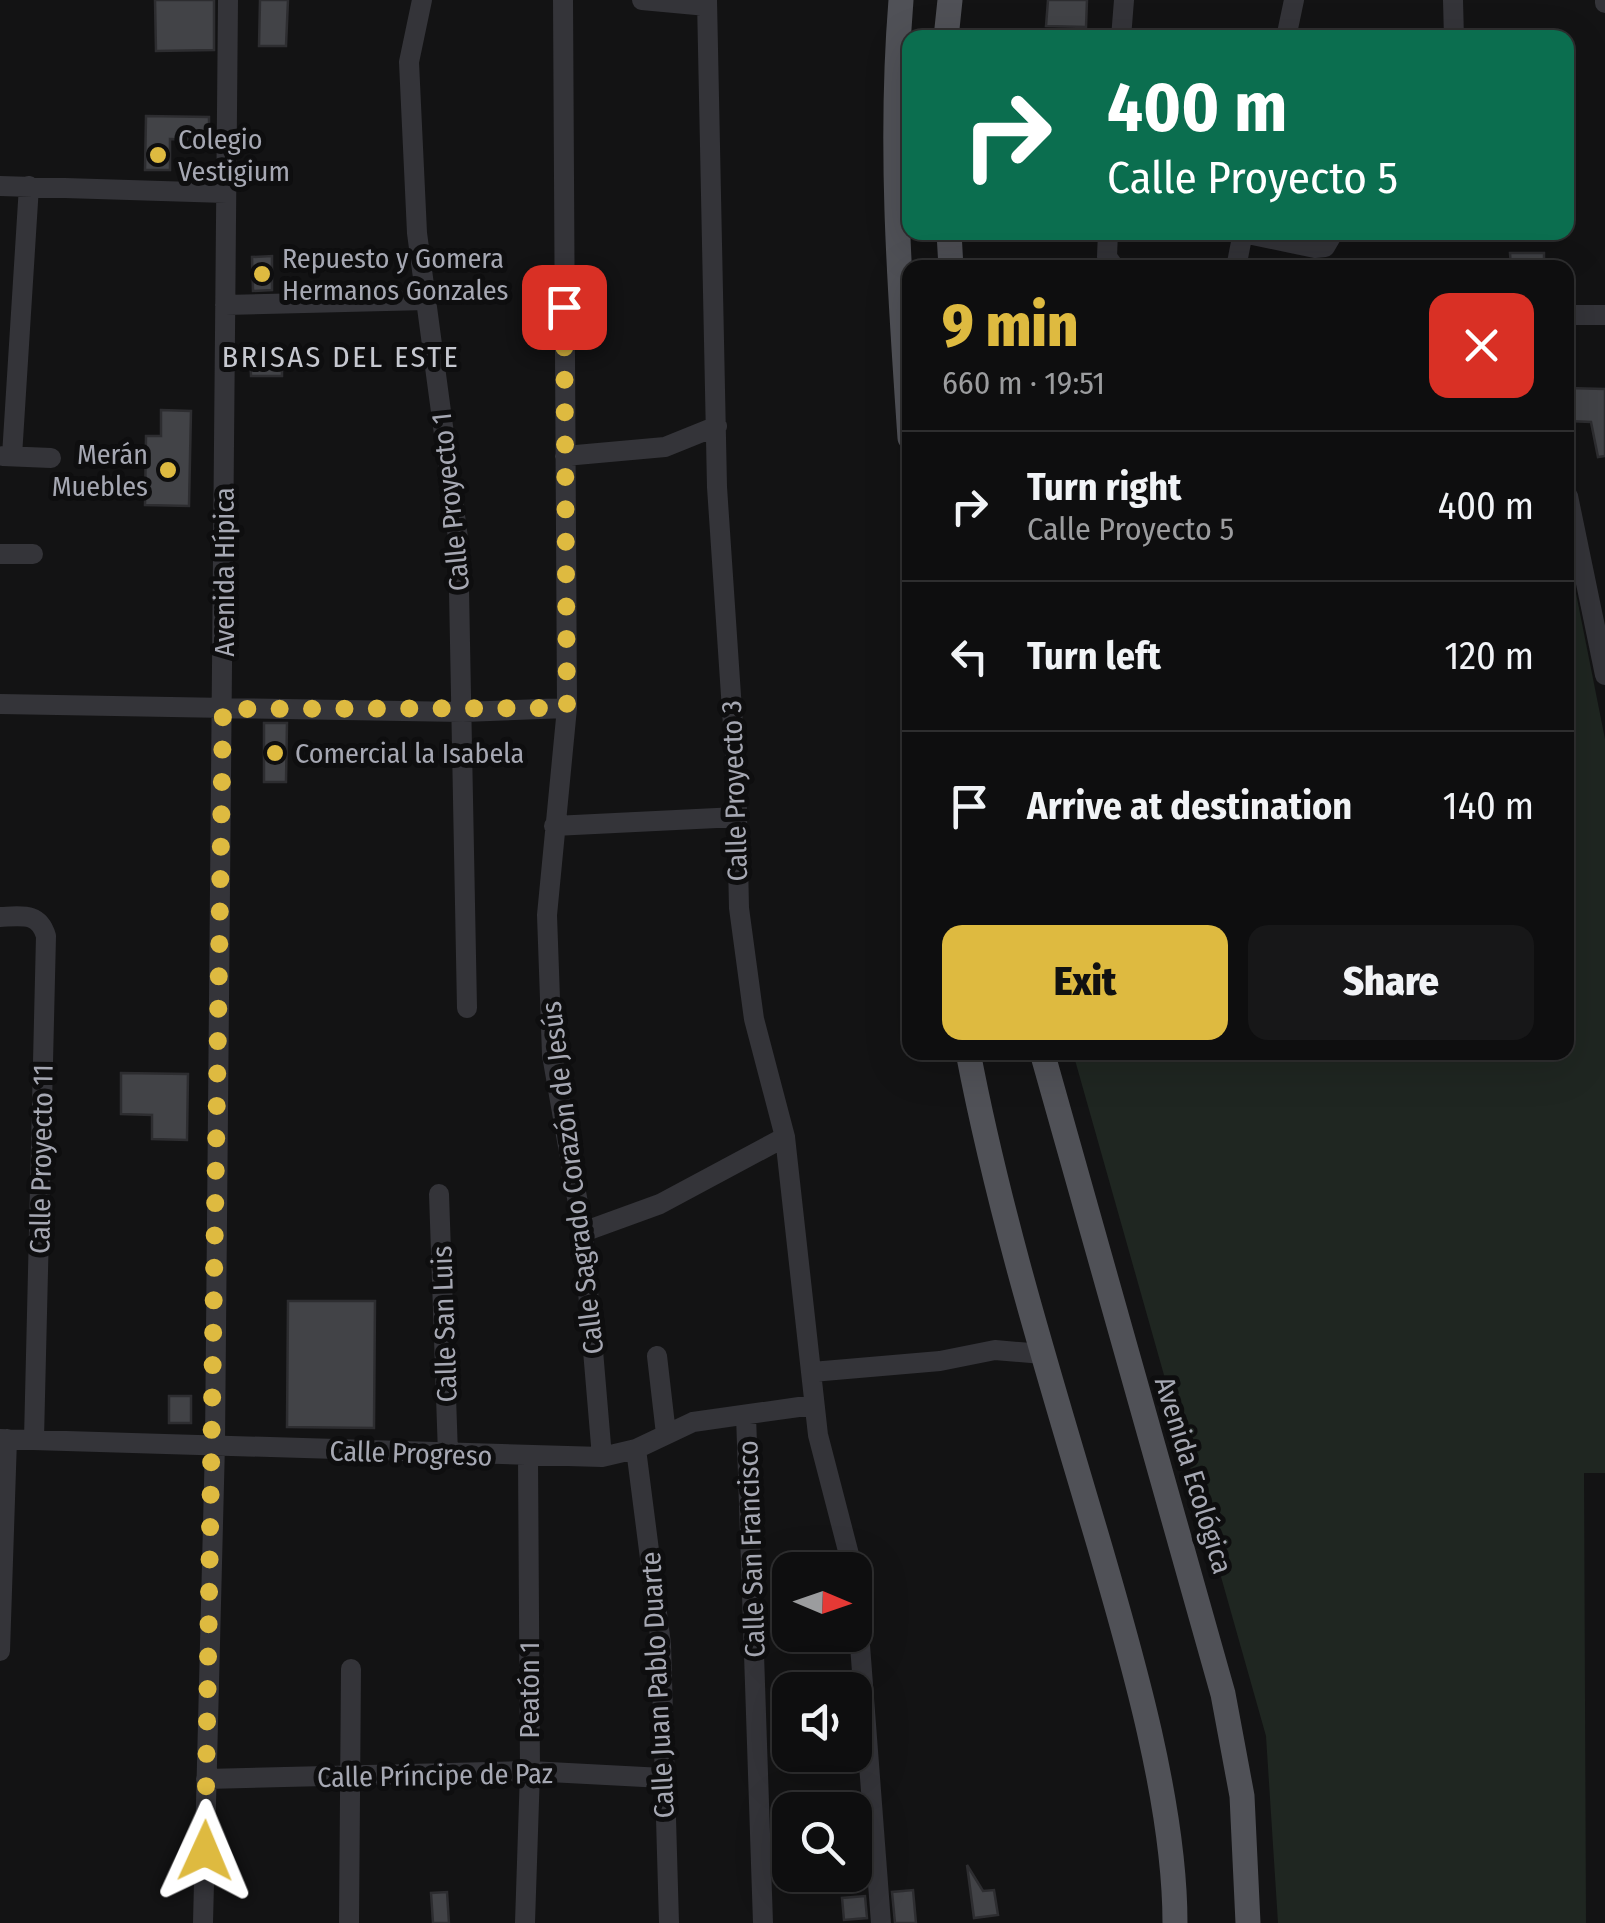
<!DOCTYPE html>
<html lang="en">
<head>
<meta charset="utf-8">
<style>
	:root { --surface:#0e0e0f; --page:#171718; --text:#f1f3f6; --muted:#9b9c9e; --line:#2e2e2f; --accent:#deba40 }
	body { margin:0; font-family:"Fira Sans Condensed",sans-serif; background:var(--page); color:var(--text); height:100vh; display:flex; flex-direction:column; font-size:38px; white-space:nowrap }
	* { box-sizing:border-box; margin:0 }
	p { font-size:32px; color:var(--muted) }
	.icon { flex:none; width:55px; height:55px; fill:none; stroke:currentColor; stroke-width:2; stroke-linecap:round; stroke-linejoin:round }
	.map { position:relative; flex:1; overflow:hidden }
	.panel { position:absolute; left:902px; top:260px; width:672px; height:800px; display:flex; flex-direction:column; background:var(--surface); border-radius:20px; box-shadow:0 10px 40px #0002,0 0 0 2px var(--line) }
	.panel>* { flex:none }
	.top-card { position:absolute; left:902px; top:30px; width:672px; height:210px; border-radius:20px; box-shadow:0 10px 40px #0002,0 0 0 2px var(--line); background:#0b6e4f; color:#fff; overflow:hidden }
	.needle { width:65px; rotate:92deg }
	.fabs { position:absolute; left:772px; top:1552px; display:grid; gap:20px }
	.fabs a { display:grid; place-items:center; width:100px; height:100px; border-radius:20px; background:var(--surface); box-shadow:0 10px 40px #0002,0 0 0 2px var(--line); font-size:50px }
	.pin { position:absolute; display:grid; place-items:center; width:85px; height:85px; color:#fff; margin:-42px; border-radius:20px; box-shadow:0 5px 15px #0006 }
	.me { position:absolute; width:110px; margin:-55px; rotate:1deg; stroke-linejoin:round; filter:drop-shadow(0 0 8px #0008) }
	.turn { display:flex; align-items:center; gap:35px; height:210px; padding:0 40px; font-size:45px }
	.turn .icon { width:130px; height:130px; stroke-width:2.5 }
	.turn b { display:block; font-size:70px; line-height:85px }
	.round { display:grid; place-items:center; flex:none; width:105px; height:105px; border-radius:20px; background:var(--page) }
	.head { display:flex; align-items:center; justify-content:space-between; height:170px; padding:0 40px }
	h1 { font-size:60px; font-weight:800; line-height:75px; color:var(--accent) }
	.primary-button { display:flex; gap:20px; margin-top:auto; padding:20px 40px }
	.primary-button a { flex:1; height:115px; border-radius:20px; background:var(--accent); color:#111; font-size:40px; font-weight:800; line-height:115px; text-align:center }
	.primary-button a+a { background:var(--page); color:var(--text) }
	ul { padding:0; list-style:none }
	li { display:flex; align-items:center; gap:30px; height:150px; padding:0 40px; border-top:2px solid var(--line) }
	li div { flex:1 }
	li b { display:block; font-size:38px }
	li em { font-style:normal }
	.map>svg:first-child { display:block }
	.green { fill:#1f2621 }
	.building { fill:#424347; stroke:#2d2d30; stroke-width:2.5 }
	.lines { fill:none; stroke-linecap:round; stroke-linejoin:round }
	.minor { stroke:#343439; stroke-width:20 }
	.major { stroke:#505157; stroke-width:25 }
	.route { stroke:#deba40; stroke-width:18; stroke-dasharray:0 32.4 }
	.poi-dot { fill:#deba40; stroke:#0e0e0f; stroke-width:4 }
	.labels { text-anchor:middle; stroke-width:10; stroke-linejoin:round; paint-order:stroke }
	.poi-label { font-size:28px; fill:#a6a8b3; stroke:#0e0e0f; text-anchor:start }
	.street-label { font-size:28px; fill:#a6a8b3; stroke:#0e0e0f }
	.neighbourhood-label { font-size:30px; letter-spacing:2.5px; fill:#c6c8d0; stroke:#0e0e0f }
</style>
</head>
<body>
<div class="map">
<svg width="1605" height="1923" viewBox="0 0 1605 1923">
	<rect width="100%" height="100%" fill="#131314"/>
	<path class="green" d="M1568 553 1605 739V1473H1584L1586 1923H1278L1266 1736 1073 1053 1568 1052Z"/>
	<path class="building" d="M155 0H214V50L156 51Z
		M260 0H288L286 46H259Z
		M1048 0H1087L1086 27 1046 26Z
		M146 116 209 117V140L170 139V170H145Z
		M1510 253H1544V268H1511Z
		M272 256V290L253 291 252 257Z
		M282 356V376H251L250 357Z
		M1568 388 1605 389V456L1598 457 1591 422 1568 421Z
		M161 410 191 411 189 506 145 505 146 436H161Z
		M264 723H287L286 782H264Z
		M121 1073 188 1074 187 1140 152 1139V1115L121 1114Z
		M288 1301H375L374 1428 287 1427Z
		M169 1396H191V1423H169Z
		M967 1865 983 1891 994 1890 998 1915 974 1918Z
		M913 1890 916 1923H895L892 1892Z
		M447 1892 449 1923H433L431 1893Z
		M865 1896 867 1918 844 1920 842 1898Z"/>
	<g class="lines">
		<path class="minor" d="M422 0 409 62 417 233 458 538 467 1008
			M563 0 567 708 547 915 552 1055 583 1232 602 1457
			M642 0 707 6
			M707 0 717 487 736 770 739 908 754 1019 785 1137 818 1435 853 1570
			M1453 0 1454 38
			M1605 0V3
			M1121 38 1124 0
			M1286 38 1294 0
			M0 186 226 193
			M1108 232 1107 257 1115 268
			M1243 233 1315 248 1325 247 1332 235
			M1236 268 1243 232
			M225 305 427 300
			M1568 315H1605
			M3 456 51 458
			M12 456 29 186
			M565 456 665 447 717 426
			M1568 496 1605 675
			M0 554H33
			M0 704 463 712 567 708
			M554 826 737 817
			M0 917C22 916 39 912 46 936L34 1439
			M439 1194 448 1454
			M583 1232 660 1204 785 1137
			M657 1356 666 1434
			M812 1372 940 1361 995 1350 1043 1354
			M746 1415 763 1923
			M0 1439 602 1457 636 1449 693 1422 813 1405
			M636 1449 661 1644 669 1923
			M855 1579 881 1923
			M0 1651 7 1439
			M206 1779 530 1771 663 1778
			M203 1923 215 1444 228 0
			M349 1923 351 1669
			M525 1923 530 1771 528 1458"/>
		<path class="major" d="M901 0C889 147 900 292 910 438
			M946 38 950 0
			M949 232 951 268
			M968 1052C1000 1219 1051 1381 1099 1544 1132 1657 1175 1805 1175 1923
			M1042 1052 1223 1694 1242 1796 1248 1923"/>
	</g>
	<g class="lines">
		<path class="route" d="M205 1851 223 709 567 708 564 307"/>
	</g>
	<g class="poi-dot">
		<circle cx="158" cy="155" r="10"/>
		<circle cx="262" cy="274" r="10"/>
		<circle cx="168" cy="470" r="10"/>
		<circle cx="275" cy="753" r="10"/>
	</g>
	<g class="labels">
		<g class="poi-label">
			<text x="178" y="149">Colegio<tspan x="178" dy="32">Vestigium</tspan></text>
			<text x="282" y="268">Repuesto y Gomera<tspan x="282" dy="32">Hermanos Gonzales</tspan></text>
			<text x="148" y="464" text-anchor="end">Merán<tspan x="148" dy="32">Muebles</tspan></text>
			<text x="295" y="763">Comercial la Isabela</text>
		</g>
		<g class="street-label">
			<text transform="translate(450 502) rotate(-96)" y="10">Calle Proyecto 1</text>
			<text transform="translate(224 572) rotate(-90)" y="10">Avenida Hípica</text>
			<text transform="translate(734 791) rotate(-92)" y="10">Calle Proyecto 3</text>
			<text transform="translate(41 1159) rotate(-89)" y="10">Calle Proyecto 11</text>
			<text transform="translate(572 1178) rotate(-97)" y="10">Calle Sagrado Corazón de Jesús</text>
			<text transform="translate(444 1324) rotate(-92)" y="10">Calle San Luis</text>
			<text transform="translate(411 1453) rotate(2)" y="10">Calle Progreso</text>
			<text transform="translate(1194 1475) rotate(73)" y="10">Avenida Ecológica</text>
			<text transform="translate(751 1549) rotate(-92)" y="10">Calle San Francisco</text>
			<text transform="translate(657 1685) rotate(-93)" y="10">Calle Juan Pablo Duarte</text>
			<text transform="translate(529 1690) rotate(-90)" y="10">Peatón 1</text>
			<text transform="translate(435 1775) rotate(-1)" y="10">Calle Príncipe de Paz</text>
		</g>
		<g class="neighbourhood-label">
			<text x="341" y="367">BRISAS DEL ESTE</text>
		</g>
	</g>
</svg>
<div class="fabs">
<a><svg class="needle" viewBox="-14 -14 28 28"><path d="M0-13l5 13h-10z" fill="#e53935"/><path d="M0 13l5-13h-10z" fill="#9b9c9e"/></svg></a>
<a><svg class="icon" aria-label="sound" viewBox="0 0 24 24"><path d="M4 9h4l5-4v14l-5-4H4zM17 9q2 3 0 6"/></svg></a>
<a><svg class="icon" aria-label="search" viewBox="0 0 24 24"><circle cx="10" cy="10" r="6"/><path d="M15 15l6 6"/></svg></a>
</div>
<div class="pin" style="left:564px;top:307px;background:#d93025"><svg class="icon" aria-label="arrive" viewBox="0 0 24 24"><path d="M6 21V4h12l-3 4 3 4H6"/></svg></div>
<svg class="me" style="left:205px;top:1851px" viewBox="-20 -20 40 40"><path d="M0-17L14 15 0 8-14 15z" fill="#deba40" stroke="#fff" stroke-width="4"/></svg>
<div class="top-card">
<div class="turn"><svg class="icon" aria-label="right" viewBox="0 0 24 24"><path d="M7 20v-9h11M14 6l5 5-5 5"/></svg><div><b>400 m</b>Calle Proyecto 5</div></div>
</div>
<section class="panel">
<div class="head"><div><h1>9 min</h1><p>660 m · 19:51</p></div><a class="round" style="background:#d93025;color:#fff"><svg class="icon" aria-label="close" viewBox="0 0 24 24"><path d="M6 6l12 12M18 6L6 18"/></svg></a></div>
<ul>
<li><svg class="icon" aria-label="right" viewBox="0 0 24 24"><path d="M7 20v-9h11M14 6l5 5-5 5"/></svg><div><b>Turn right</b><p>Calle Proyecto 5</p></div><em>400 m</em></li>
<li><svg class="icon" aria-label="left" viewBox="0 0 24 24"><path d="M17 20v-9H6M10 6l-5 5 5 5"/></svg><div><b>Turn left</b></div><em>120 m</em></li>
<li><svg class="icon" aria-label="arrive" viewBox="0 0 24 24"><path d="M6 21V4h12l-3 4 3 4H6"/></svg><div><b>Arrive at destination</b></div><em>140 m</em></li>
</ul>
<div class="primary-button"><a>Exit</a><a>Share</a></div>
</section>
</div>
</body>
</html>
